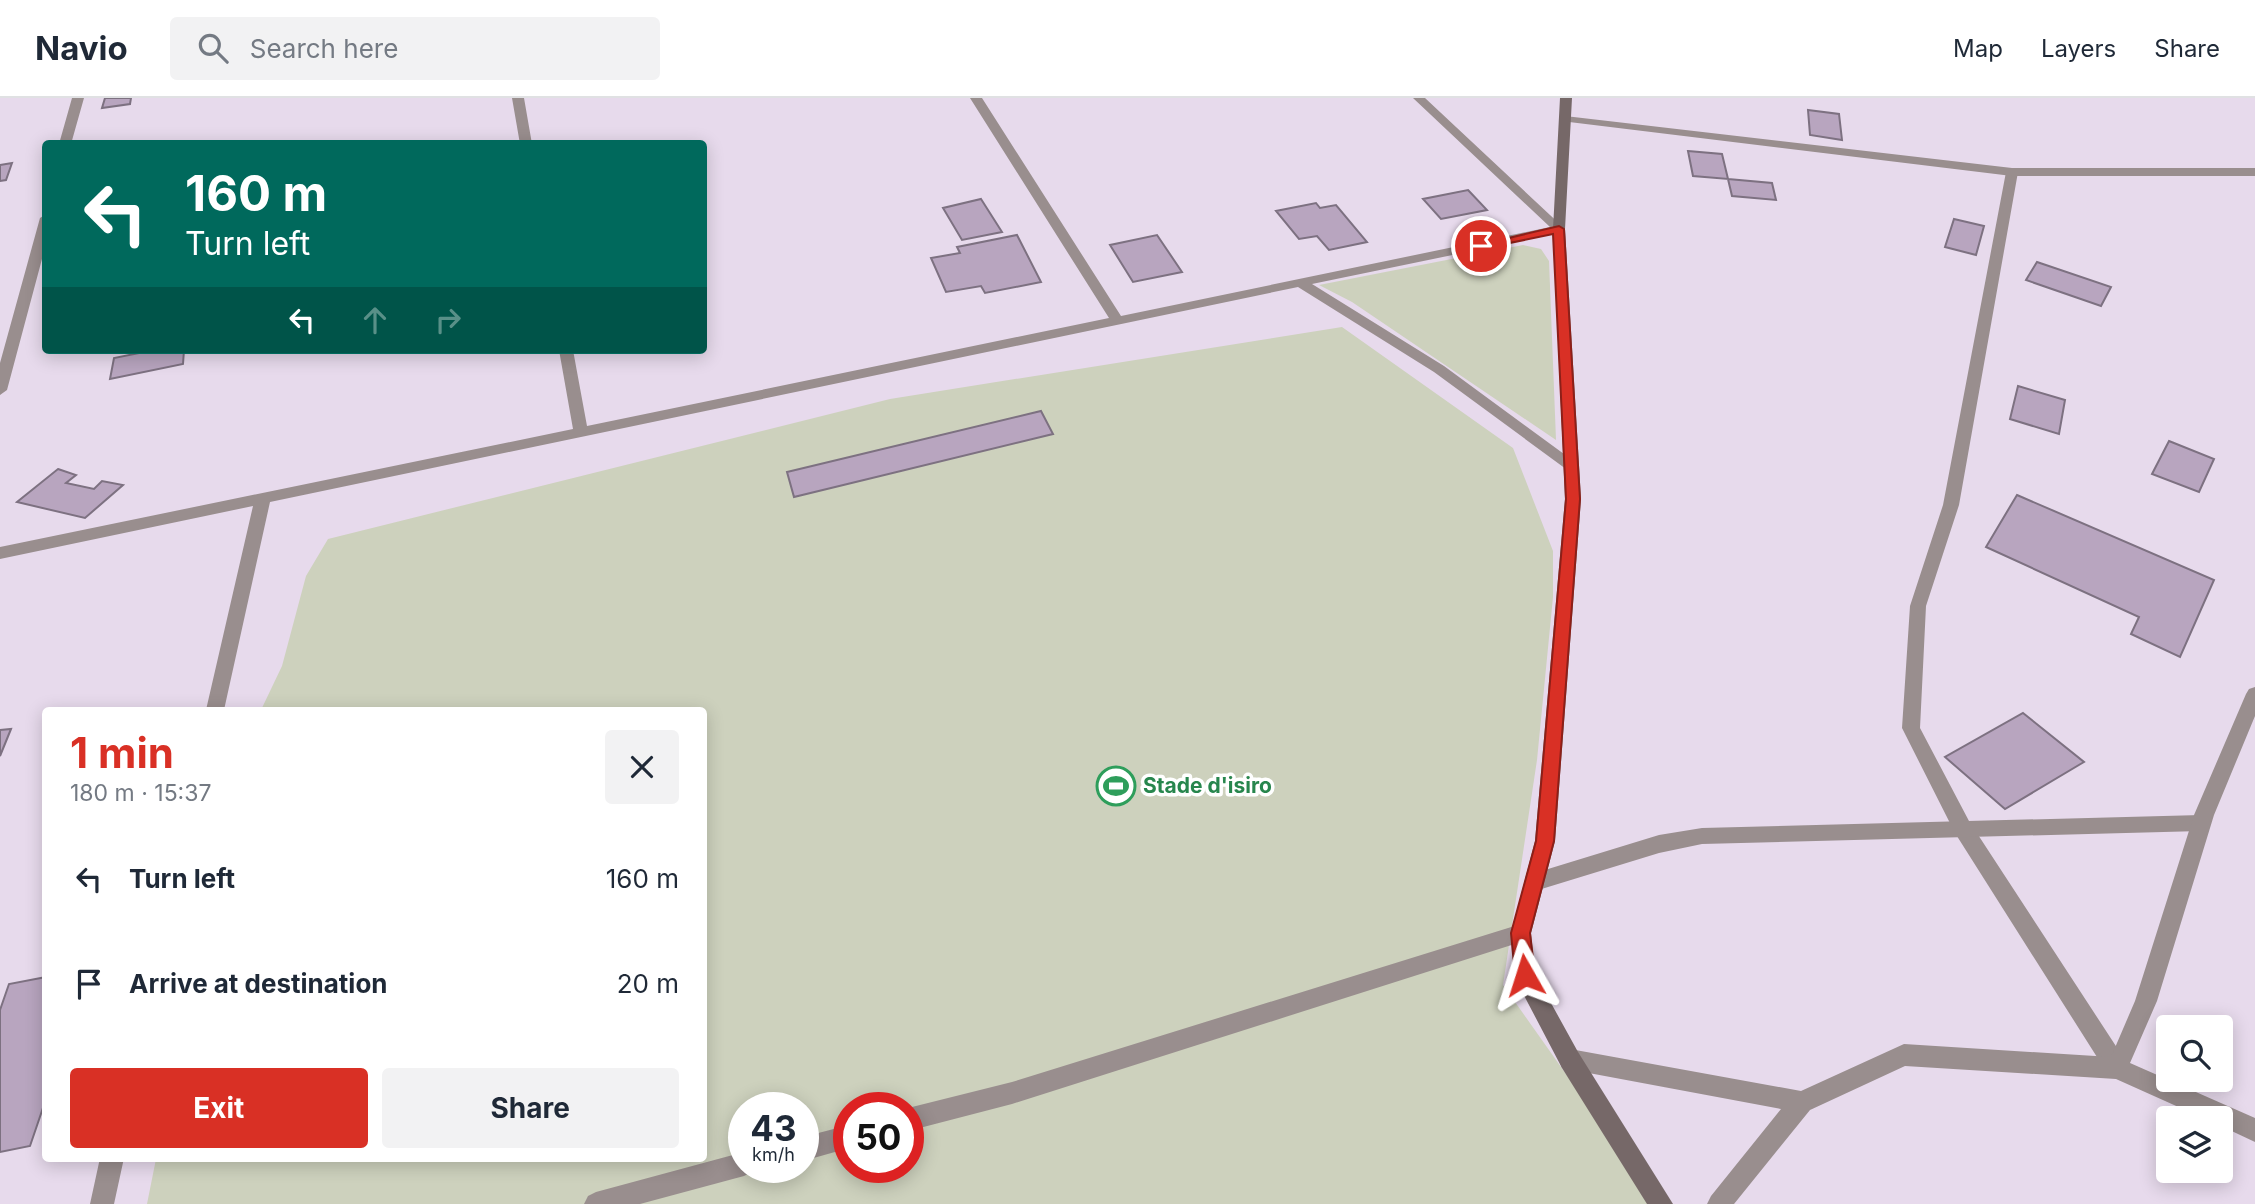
<!DOCTYPE html>
<html lang="en">
<head>
<meta charset="utf-8">
<style>
	:root { --surface:#fff; --page:#f2f2f3; --text:#1f2937; --muted:#747a83; --line:#e0e1e3; --accent:#d93025 }
	body { margin:0; font-family:Inter,sans-serif; background:var(--page); color:var(--text); height:100vh; display:flex; flex-direction:column; font-size:26px; white-space:nowrap }
	* { box-sizing:border-box; margin:0 }
	p { font-size:23px; color:var(--muted) }
	.icon { flex:none; width:38px; height:38px; fill:none; stroke:currentColor; stroke-width:2; stroke-linecap:round; stroke-linejoin:round }
	.map { position:relative; flex:1; overflow:hidden }
	.sheet { position:absolute; left:42px; top:609px; width:665px; height:455px; display:flex; flex-direction:column; background:var(--surface); border-radius:7px; box-shadow:0 4px 18px #0003 }
	.sheet>* { flex:none }
	.hud { position:absolute; left:42px; top:42px; width:665px; height:214px; border-radius:7px; box-shadow:0 4px 18px #0003; background:#00695c; color:#fff; overflow:hidden }
	.controls { position:absolute; left:2156px; top:917px; display:grid; gap:14px }
	.controls a { display:grid; place-items:center; width:77px; height:77px; border-radius:7px; background:var(--surface); box-shadow:0 4px 18px #0003; font-size:35px }
	.speed { position:absolute; left:728px; top:994px; display:flex; gap:14px; font-size:35px; font-weight:700; text-align:center }
	.speed>* { display:grid; place-content:center; width:91px; height:91px; border-radius:50%; background:var(--surface); box-shadow:0 4px 18px #0003; line-height:1 }
	.speed small { font-size:18px; font-weight:400 }
	.speed .limit { border:10px solid #d22; background:#fff; color:#111 }
	.pin { position:absolute; display:grid; place-items:center; width:60px; height:60px; color:#fff; margin:-30px; border:4px solid #fff; border-radius:50%; box-shadow:0 2px 7px #0007 }
	.me { position:absolute; width:77px; margin:-38px; rotate:354deg; stroke-linejoin:round; filter:drop-shadow(0 0 5px #0008) }
	.turn { display:flex; align-items:center; gap:24px; height:147px; padding:0 28px; font-size:32px }
	.turn .icon { width:91px; height:91px; stroke-width:2.5 }
	.turn b { display:block; font-size:49px; line-height:60px }
	.lanes { display:flex; align-items:center; height:66px; padding:0 28px; background:#0003; justify-content:center; gap:35px; direction:ltr }
	.lanes .off { opacity:.35 }
	.round { display:grid; place-items:center; flex:none; width:74px; height:74px; border-radius:7px; background:var(--page) }
	.headline { display:flex; align-items:center; justify-content:space-between; height:119px; padding:0 28px }
	h1 { font-size:42px; font-weight:700; line-height:52px; color:var(--accent) }
	.action { display:flex; gap:14px; margin-top:auto; padding:14px 28px }
	.action a { flex:1; height:80px; border-radius:7px; background:var(--accent); color:#fff; font-size:28px; font-weight:700; line-height:80px; text-align:center }
	.action a+a { background:var(--page); color:var(--text) }
	ul { padding:0; list-style:none }
	li { display:flex; align-items:center; gap:21px; height:105px; padding:0 28px }
	li div { flex:1 }
	li b { display:block; font-size:26px }
	li em { font-style:normal }
	header { display:flex; align-items:center; gap:42px; box-sizing:border-box; height:98px; padding:0 35px; background:var(--surface); border-bottom:2px solid var(--line) }
	header strong { font-size:33px }
	nav { display:flex; gap:38px; margin-inline-start:auto; font-size:24px }
	.search { width:490px; height:63px; background:var(--page); display:flex; align-items:center; gap:18px; box-sizing:border-box; padding:0 24px; border-radius:7px; color:var(--muted); font-size:26px }
	.map>svg:first-child { display:block }
	.green { fill:#cdd1bd; fill-rule:evenodd }
	.building { fill:#b8a5bf; stroke:#7d7181; stroke-width:2 }
	.lines { fill:none; stroke-linecap:round; stroke-linejoin:round }
	.service { fill:#998e8e; fill-rule:evenodd }
	.minor { fill:#998e8e; fill-rule:evenodd }
	.tertiary { fill:#998e8e; fill-rule:evenodd }
	.secondary { fill:#766868; fill-rule:evenodd }
	.route { fill:#d93025; stroke:#8d1f18; stroke-width:2 }
	.labels { text-anchor:middle; stroke-width:7; stroke-linejoin:round; paint-order:stroke }
	.leisure-label { font-size:21px; font-weight:bold; fill:#27864d; stroke:#fff; text-anchor:start }
</style>
</head>
<body>
<header>
<strong>Navio</strong>
<div class="search"><svg class="icon" aria-label="search" viewBox="0 0 24 24"><circle cx="10" cy="10" r="6"/><path d="M15 15l6 6"/></svg>Search here</div>
<nav><a>Map</a><a>Layers</a><a>Share</a></nav>
</header>
<div class="map">
<svg width="2255" height="1106" viewBox="0 0 2255 1106">
	<rect width="100%" height="100%" fill="#e7daec"/>
	<path class="green" d="M1523 147 1541 151 1549 163 1556 342 1352 204 1319 187Z
		M1342 229 1513 350 1553 453V499L1537 662 1503 887 1658 1106H147L156 1061 704 1060V612H261L282 568 306 478 328 441 890 301ZM744 1010H803V1069H744ZM849 1010H908V1069H849Z"/>
	<path class="building" d="M105 0H131L130 6 102 10Z
		M1808 12 1839 16 1842 42 1810 37Z
		M1688 53 1722 56 1728 81 1693 78Z
		M12 65 6 82 0 83V67Z
		M1728 81 1772 85 1776 102 1732 98Z
		M1468 92 1487 112 1441 121 1423 101Z
		M981 101 1002 134 962 142 943 110Z
		M1316 105 1320 110 1336 107 1367 144 1329 152 1317 138 1299 141 1276 113Z
		M1954 121 1984 128 1976 157 1945 149Z
		M1017 137 1041 184 985 195 981 188 946 194 931 160 960 155 957 149Z
		M1157 137 1182 174 1133 184 1110 147Z
		M2037 164 2111 189 2101 208 2026 182Z
		M154 252H184L183 266 110 281 114 260Z
		M2018 288 2065 302 2059 336 2010 321Z
		M1041 313 1053 336 794 399 787 374Z
		M2169 343 2214 361 2199 394 2152 376Z
		M58 371 76 377 66 385 94 391 102 383 123 387 85 420 17 404Z
		M2017 397 2214 482 2180 559 2131 536 2139 519 1986 449Z
		M2023 615 2084 664 2005 711 1945 659Z
		M11 631 0 658V632Z
		M46 879V1001L30 1048 0 1054V912L9 886Z"/>
	<g class="lines">
		<path class="service" d="M2012 70 2018 74 1959 407 1926 508 1920 630 1969 723 2125 962 2128 970 2125 978 2117 981 2109 978 1955 735 1902 630 1910 508 1943 407 2006 74Z"/>
		<path class="minor" d="M72 0H84L71 46H59Z
			M512 0H524L532 46H520Z
			M970 0H982L1121 218 1550 129 1413 0H1425L1565 131 1559 135 1312 186 1444 268 1579 367 1576 371H1566L1434 274 1298 189 270 404 224 612H206L253 408 0 461V449L573 331 559 252H573L587 328 1109 220Z
			M1565 18 2012 70H2255V78H2012L1561 23V19Z
			M46 116V146L7 292 0 297V265L40 120Z
			M2201 717 2208 719 2211 725 2208 731 2201 733 1702 746 1659 755 1535 793 1528 790 1525 784 1528 778 1535 775 1659 737 1702 730Z
			M1521 826 1528 828 1531 835 1528 842 1521 844 1012 1006 908 1033V1010L1012 984Z
			M849 1027V1050L803 1063V1039Z
			M744 1054V1069H754L752 1074 744 1078 640 1106H584L588 1098 596 1094Z
			M100 1060H124L114 1106H90Z"/>
		<path class="tertiary" d="M2255 589V618L2214 717 2157 903 2130 965 2255 1020V1044L2221 1028V1020H2203L2116 981 1905 968 1810 1012 1734 1106H1707L1711 1098 1781 1011 1562 970 1559 962 1562 954 1570 951 1801 993 1904 946 2111 959 2135 903 2194 717 2246 596 2249 591Z"/>
		<path class="secondary" d="M1560 0H1572L1565 131 1581 401 1555 743 1531 835 1535 876 1578 954 1673 1106H1647L1562 970 1517 884 1511 835 1535 743 1565 401 1553 131Z"/>
	</g>
	<path class="route" d="M1559 128 1564 131 1580 401 1554 743 1530 835 1535 877 1532 883 1525 886 1518 883 1515 877 1511 835 1536 743 1566 401 1553 136 1481 151 1475 148Z"/>
	<defs>
		<symbol id="stadium-ring" viewBox="-11 -11 22 22"><circle r="9.5" fill="#fff" stroke="#2e9e5b" stroke-width="1.5"/><path d="M0-5a6.5 5 0 1 0 0 10a6.5 5 0 1 0 0-10ZM-3.5-1.8h7v3.6h-7Z" fill="#2e9e5b"/></symbol>
	</defs>
	<g fill-rule="evenodd">
		<use href="#stadium-ring" x="1094" y="666" width="44" height="44"/>
	</g>
	<g class="labels">
		<g class="leisure-label">
			<text x="1143" y="695">Stade d'isiro</text>
		</g>
	</g>
</svg>
<div class="controls">
<a><svg class="icon" aria-label="search" viewBox="0 0 24 24"><circle cx="10" cy="10" r="6"/><path d="M15 15l6 6"/></svg></a>
<a><svg class="icon" aria-label="layers" viewBox="0 0 24 24"><path d="M12 4l9 5-9 5-9-5zM3 14l9 5 9-5"/></svg></a>
</div>
<div class="speed"><div>43<small>km/h</small></div><div class="limit">50</div></div>
<div class="pin" style="left:1481px;top:148px;background:#d93025"><svg class="icon" aria-label="arrive" viewBox="0 0 24 24"><path d="M6 21V4h12l-3 4 3 4H6"/></svg></div>
<svg class="me" style="left:1525px;top:877px" viewBox="-20 -20 40 40"><path d="M0-17L14 15 0 8-14 15z" fill="#d93025" stroke="#fff" stroke-width="4"/></svg>
<div class="hud">
<div class="turn"><svg class="icon" aria-label="left" viewBox="0 0 24 24"><path d="M17 20v-9H6M10 6l-5 5 5 5"/></svg><div><b>160 m</b>Turn left</div></div>
<div class="lanes"><svg class="icon" aria-label="left" viewBox="0 0 24 24"><path d="M17 20v-9H6M10 6l-5 5 5 5"/></svg><svg class="icon off" aria-label="ahead" viewBox="0 0 24 24"><path d="M12 20V5M6 11l6-6 6 6"/></svg><svg class="icon off" aria-label="right" viewBox="0 0 24 24"><path d="M7 20v-9h11M14 6l5 5-5 5"/></svg></div>
</div>
<section class="sheet">
<div class="headline"><div><h1>1 min</h1><p>180 m · 15:37</p></div><a class="round"><svg class="icon" aria-label="close" viewBox="0 0 24 24"><path d="M6 6l12 12M18 6L6 18"/></svg></a></div>
<ul>
<li><svg class="icon" aria-label="left" viewBox="0 0 24 24"><path d="M17 20v-9H6M10 6l-5 5 5 5"/></svg><div><b>Turn left</b></div><em>160 m</em></li>
<li><svg class="icon" aria-label="arrive" viewBox="0 0 24 24"><path d="M6 21V4h12l-3 4 3 4H6"/></svg><div><b>Arrive at destination</b></div><em>20 m</em></li>
</ul>
<div class="action"><a>Exit</a><a>Share</a></div>
</section>
</div>
</body>
</html>
